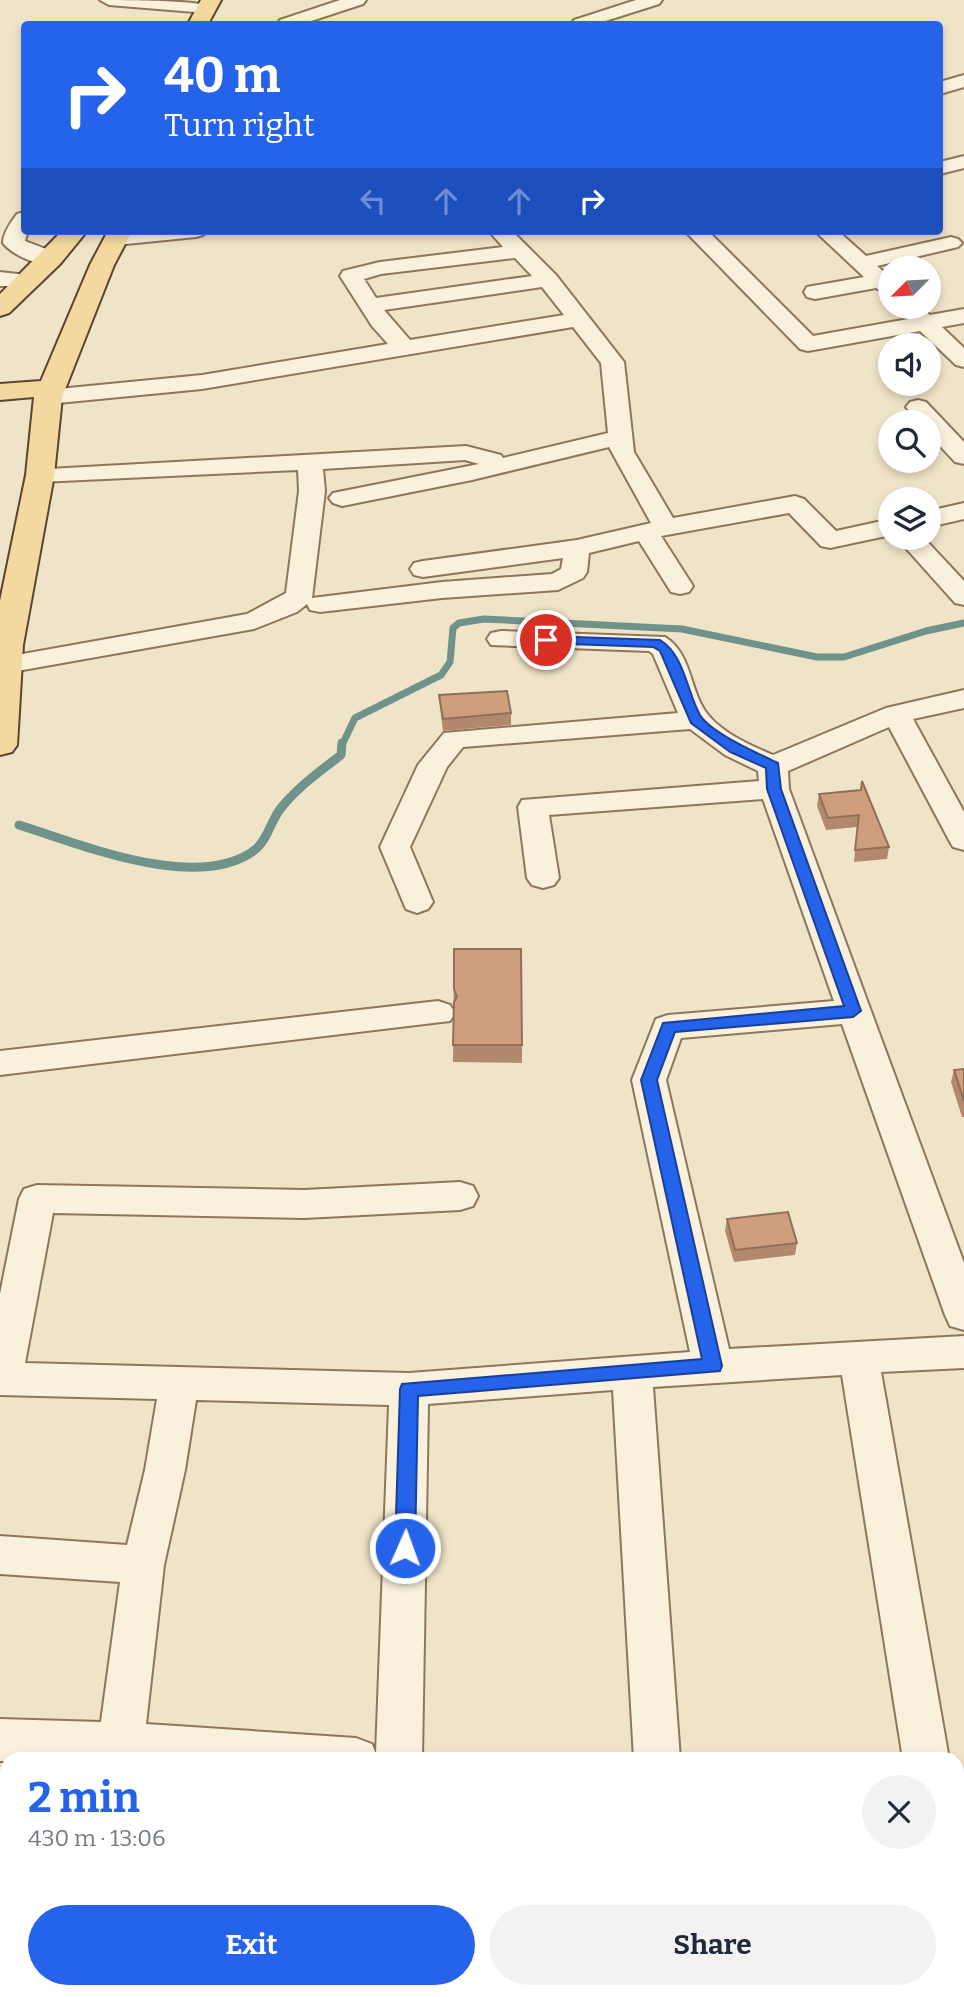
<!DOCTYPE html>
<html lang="en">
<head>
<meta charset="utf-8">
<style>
	:root { --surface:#fff; --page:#f2f2f3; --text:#1f2937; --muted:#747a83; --accent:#2563eb }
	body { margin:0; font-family:Bitter,serif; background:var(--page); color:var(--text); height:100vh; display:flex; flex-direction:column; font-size:26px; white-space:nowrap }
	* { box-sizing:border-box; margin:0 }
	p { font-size:23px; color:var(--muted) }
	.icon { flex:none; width:38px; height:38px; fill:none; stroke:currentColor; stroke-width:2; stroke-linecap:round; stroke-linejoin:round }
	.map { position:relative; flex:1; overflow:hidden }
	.panel { position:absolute; left:0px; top:1752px; width:964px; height:247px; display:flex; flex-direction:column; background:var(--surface); border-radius:21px 21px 0 0; box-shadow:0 4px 10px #0003 }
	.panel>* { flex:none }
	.banner { position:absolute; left:21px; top:21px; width:922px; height:214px; border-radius:7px; box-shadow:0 4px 10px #0003; background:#2563eb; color:#fff; overflow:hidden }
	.needle { width:46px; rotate:246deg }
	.controls { position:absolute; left:878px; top:256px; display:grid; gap:14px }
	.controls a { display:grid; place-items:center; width:63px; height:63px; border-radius:50%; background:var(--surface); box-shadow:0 4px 10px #0003; font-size:35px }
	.pin { position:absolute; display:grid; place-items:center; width:60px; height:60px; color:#fff; margin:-30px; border:4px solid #fff; border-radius:50%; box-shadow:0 2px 7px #0007 }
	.me { position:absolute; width:77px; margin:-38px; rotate:2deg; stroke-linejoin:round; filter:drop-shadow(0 0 5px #0008) }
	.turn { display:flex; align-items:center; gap:24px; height:147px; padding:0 28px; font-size:32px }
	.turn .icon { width:91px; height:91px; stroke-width:2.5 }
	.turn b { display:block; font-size:49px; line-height:60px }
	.lanes { display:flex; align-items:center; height:66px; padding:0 28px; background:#0003; justify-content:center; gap:35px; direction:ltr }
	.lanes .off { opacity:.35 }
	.round { display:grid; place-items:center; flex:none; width:74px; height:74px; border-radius:37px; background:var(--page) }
	.head { display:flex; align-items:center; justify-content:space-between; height:119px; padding:0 28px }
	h1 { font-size:42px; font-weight:700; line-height:52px; color:var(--accent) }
	.cta { display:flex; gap:14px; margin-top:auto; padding:14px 28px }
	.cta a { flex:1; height:80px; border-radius:42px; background:var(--accent); color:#fff; font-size:28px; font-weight:700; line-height:80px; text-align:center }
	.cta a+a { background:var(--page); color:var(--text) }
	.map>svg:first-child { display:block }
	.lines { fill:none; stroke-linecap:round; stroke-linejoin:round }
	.stream-far1 { stroke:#6f938a; stroke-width:7 }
	.stream { stroke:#6f938a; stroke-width:9 }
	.minor-casing { stroke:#8d765c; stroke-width:4 }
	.major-casing { stroke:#5b4430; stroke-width:4 }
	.minor { fill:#faf1dc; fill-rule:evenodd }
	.major { fill:#f3d9a0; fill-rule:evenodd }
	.wall { fill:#b2896c }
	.building { fill:#cf9f7d; stroke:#916f58; stroke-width:2 }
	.route { fill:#2563eb; stroke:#184099; stroke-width:2 }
</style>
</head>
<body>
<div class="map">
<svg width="964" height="1997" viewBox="0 0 964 1997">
	<rect width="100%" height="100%" fill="#f0e4c8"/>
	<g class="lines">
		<path class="stream-far1" d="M342 745 355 718 441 675 450 662 453 628 459 623 484 619 682 629 817 657H844L926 631 964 623"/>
		<path class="stream" d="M19 825C80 844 199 894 256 849 268 839 271 820 281 808 298 787 320 771 341 755L342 743"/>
		<defs>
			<path id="minor" d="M100 0C121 0 205 0 216 8L207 13 109 5Z
				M340 0H366L363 4 302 24H277L280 20Z
				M636 0H662L659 4 596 24H571L574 20Z
				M964 75V87L940 94V82Z
				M964 156V168L940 174V162Z
				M24 212V231H28L25 241 59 254 62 259 59 264C42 268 13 256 3 243 3 233 11 222 17 214Z
				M133 231H207L203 235 196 237 116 245 109 243 105 239 109 235Z
				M489 231H512L556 275 624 362 634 452 673 518 795 496 804 499 836 531 891 519V535L830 548 821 546 789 513 661 536 693 586 689 592 680 594 671 592 639 541 589 553 587 572 583 578 558 590 442 598 320 612 310 610 307 604 297 612 254 629 6 673 0 672V658L247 614 286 593 299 491 298 470 40 482 31 480 28 475 31 470 466 446 501 455 503 458 608 433 601 363 573 327 202 389 48 404 40 402 36 397 40 392 48 390 202 375 388 344 372 326 340 276 343 271 380 262 503 247ZM515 258 532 276 376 298 364 279 381 274ZM542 287 564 315 410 340 384 310ZM609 447 651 523 577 540 423 561 414 563 410 569 414 575 423 577 563 558 561 569 552 574 442 582 312 598 325 491 323 469 465 460 479 464 333 493 329 498 333 503 342 506 472 480Z
				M685 231H708L813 336 908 319 903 313 906 308C917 306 922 308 930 315L964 309V323L942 327 964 348V367L956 365 920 331 808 351 800 349Z
				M815 231H838L866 256 951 237 958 239 962 243 958 247 877 266 891 278V297L876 288 815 299 807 297 804 292 807 287 864 277Z
				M0 272 36 276 39 281 36 286H0Z
				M918 400 926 402 964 442V464L955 462 929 434V422H918L906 407 910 402Z
				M964 503V519L929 527V511Z
				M896 537H923L964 581V605L955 603Z
				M501 631 665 637C693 654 689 693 709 716 724 734 752 746 773 755L886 708 964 690V708L913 719 964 812V850L953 847 949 840 889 727 788 771 789 789 964 1263V1330L950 1326 945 1315 842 1024 681 1038 666 1080 729 1349 964 1336V1368L881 1372 949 1759H903L842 1375 653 1387 680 1759H634L613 1390 428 1404 422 1759H7V1761H0V1719L101 1722 120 1582 0 1574V1536L127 1545 145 1470 157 1399 0 1395V1294L19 1199 24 1189 37 1185 304 1190 460 1182 473 1186 478 1196 473 1206 460 1210 304 1218 53 1213 25 1363 409 1373 690 1352 632 1080 656 1019 668 1015 834 1001 763 799 549 815 559 878 554 885 543 888 532 885 527 878 518 807 522 800 759 781 758 771 725 755 690 729 463 747 447 767 410 847 433 902 428 909 417 913 406 909 380 847 418 765 444 733 678 713 653 654 649 651 491 645 487 639 491 633ZM196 1400 389 1405 376 1754 372 1744 356 1738 146 1724 164 1565 185 1470Z
				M438 1001 450 1005 455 1013 450 1021 0 1075V1051Z
				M957 1897 964 1900V1973L957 1970Z
				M0 1930 7 1931V1979L0 1978Z
				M64 1992H113L114 1997H64Z
				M375 1992H424L425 1997H375Z
				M645 1992H694L695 1997H645Z"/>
			<path id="major" d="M201 0H221L208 24H188Z
				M62 231H87L60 264 9 313 0 316V294Z
				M108 231H132L114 265 62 397 54 475 23 645 17 745 12 752 0 755V601L26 475 34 397 0 400V384L41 381 90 265Z"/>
		</defs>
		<use href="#minor" class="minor-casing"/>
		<use href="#major" class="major-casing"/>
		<use href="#minor" class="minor"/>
		<use href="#major" class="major"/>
	</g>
	<path class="wall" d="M439 695 511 713V725L443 731 440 707Z
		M862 781 889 847 887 859 854 862 857 827 826 830 817 806 819 794 860 790Z
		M454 949 522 1045V1063L453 1062Z
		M964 1069V1117H962L951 1082 954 1070Z
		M727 1219 797 1243 795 1255 734 1262 725 1231Z"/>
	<path class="building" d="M507 691 511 713 443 719 439 695Z
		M862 781 889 847 855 850 859 815 828 818 819 794 861 790Z
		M454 949H521L522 1045H453L454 1002 457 997 454 989Z
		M964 1069V1101L954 1070Z
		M788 1212 797 1243 735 1250 727 1219Z"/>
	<path class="route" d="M546 636 660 640C684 654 687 692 700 715 711 733 759 754 778 763L781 789 861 1011 853 1017 675 1032 657 1080 722 1366 720 1371 418 1396 415 1548 412 1554 405 1557 398 1554 395 1548 400 1389 402 1384 702 1359 641 1080 663 1023 844 1006 767 789 766 768 730 752 691 723 660 651 653 647 541 643 539 640Z"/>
</svg>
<div class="controls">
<a><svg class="needle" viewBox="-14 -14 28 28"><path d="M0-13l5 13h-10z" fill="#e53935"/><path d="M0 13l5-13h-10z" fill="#747a83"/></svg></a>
<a><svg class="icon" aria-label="sound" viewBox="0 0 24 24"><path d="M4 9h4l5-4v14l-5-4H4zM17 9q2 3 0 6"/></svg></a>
<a><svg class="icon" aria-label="search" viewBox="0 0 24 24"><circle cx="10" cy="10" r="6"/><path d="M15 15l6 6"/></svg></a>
<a><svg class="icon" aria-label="layers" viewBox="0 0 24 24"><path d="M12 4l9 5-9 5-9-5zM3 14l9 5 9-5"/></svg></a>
</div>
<div class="pin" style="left:546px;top:640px;background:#d93025"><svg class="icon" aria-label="arrive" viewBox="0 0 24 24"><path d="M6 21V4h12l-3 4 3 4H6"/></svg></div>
<svg class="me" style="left:405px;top:1548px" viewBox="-20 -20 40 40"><circle r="17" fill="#2563eb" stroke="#fff" stroke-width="3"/><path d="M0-11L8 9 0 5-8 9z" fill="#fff"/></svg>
<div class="banner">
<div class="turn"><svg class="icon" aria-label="right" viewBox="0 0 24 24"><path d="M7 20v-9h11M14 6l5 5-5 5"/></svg><div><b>40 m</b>Turn right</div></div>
<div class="lanes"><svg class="icon off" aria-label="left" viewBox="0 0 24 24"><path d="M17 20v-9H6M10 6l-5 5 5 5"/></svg><svg class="icon off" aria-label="ahead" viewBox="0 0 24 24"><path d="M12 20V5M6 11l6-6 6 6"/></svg><svg class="icon off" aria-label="ahead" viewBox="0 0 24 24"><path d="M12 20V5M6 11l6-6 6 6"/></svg><svg class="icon" aria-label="right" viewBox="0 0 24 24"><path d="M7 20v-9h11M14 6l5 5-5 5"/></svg></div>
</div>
<section class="panel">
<div class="head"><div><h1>2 min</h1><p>430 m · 13:06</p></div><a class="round"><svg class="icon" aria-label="close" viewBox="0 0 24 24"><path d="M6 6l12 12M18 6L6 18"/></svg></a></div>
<div class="cta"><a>Exit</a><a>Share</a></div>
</section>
</div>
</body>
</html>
